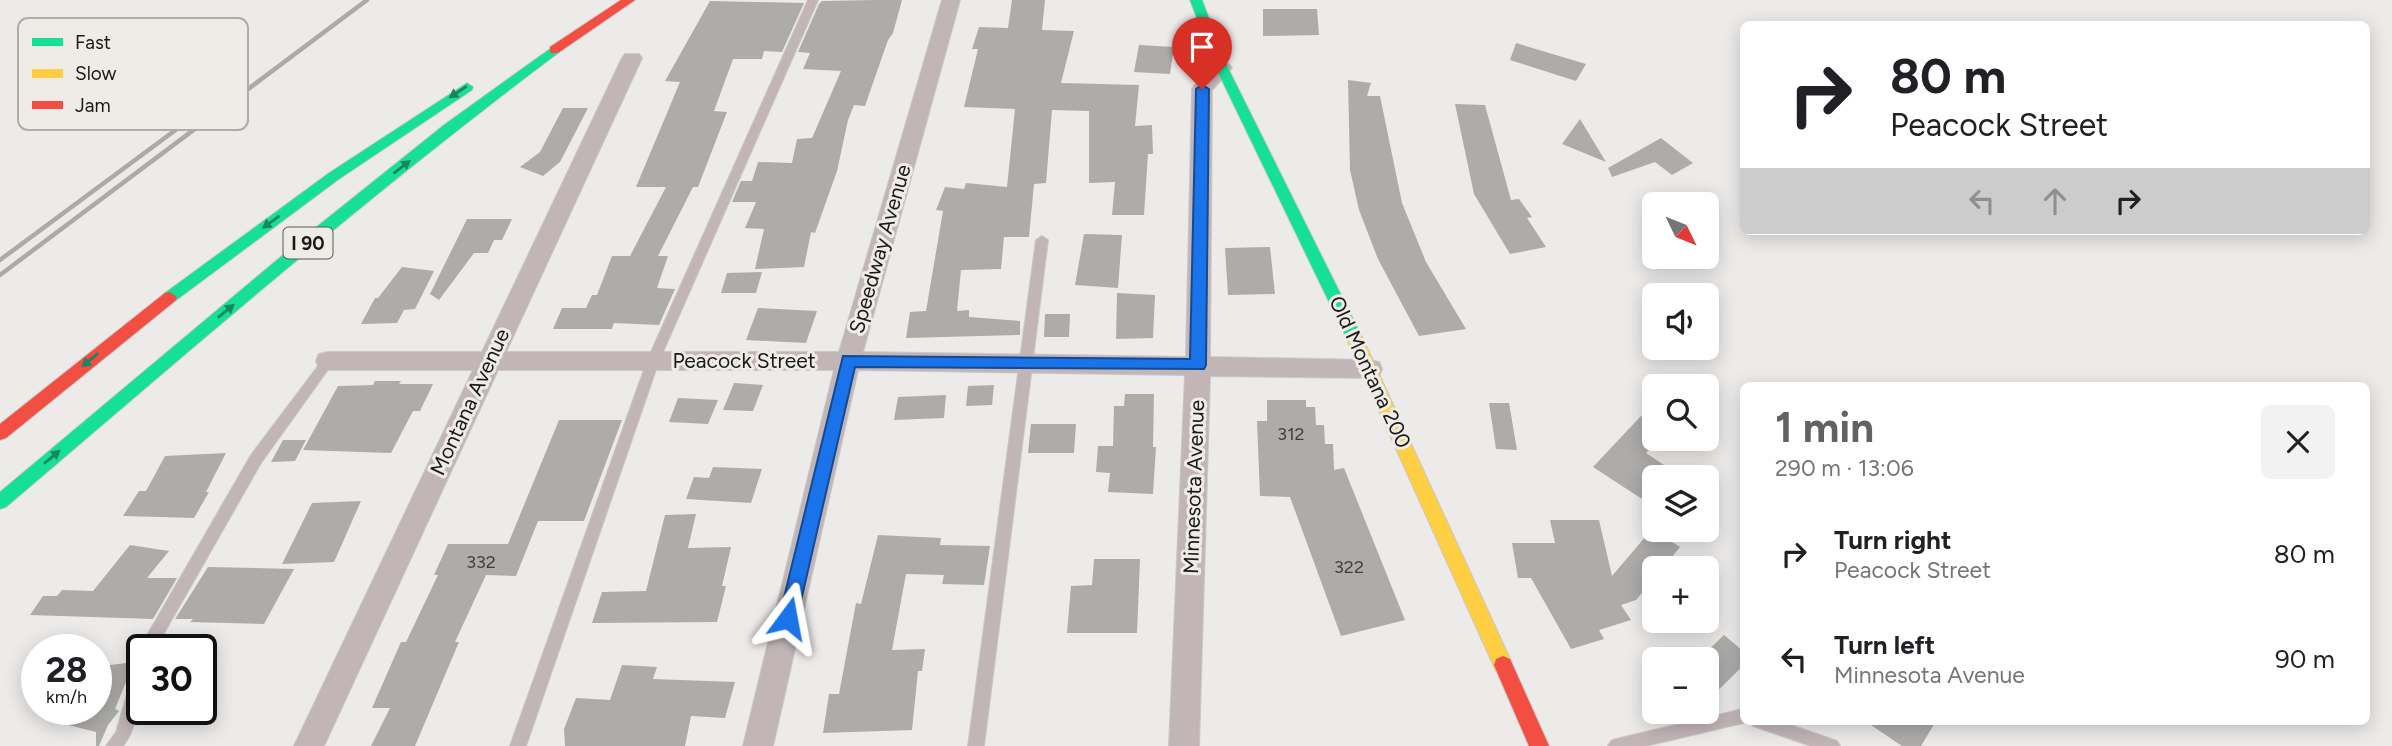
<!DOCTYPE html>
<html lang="en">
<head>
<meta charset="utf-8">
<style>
	:root { --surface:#fff; --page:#f2f2f2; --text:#202124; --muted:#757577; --accent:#646260 }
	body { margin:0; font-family:Figtree,sans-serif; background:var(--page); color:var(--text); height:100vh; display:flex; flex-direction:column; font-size:26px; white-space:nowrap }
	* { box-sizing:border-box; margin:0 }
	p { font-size:23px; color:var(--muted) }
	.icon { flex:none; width:38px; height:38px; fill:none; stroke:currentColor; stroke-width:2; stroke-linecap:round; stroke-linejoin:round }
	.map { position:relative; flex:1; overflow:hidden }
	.drawer { position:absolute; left:1740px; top:382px; width:630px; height:343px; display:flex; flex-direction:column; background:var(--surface); border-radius:10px; box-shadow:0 4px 18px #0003 }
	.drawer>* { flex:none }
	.banner { position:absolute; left:1740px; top:21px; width:630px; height:214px; border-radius:10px; box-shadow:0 4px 18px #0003; background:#fff; color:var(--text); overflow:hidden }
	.needle { width:46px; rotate:133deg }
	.buttons { position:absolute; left:1642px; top:192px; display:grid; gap:14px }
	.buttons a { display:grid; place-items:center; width:77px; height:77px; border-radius:10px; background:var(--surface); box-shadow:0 4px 18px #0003; font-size:35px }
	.speed { position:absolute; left:21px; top:634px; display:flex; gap:14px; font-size:35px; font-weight:700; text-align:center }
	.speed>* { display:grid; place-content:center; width:91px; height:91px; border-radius:50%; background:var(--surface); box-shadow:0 4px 18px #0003; line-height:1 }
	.speed small { font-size:18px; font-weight:400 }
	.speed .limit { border:4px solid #111; border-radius:10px; background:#fff; color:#111 }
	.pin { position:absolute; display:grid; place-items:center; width:60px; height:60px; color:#fff; margin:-72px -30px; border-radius:50% 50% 50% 0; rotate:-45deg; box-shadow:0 0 7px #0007 }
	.pin .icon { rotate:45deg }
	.me { position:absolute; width:77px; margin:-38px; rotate:13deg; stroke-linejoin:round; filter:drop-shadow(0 0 5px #0008) }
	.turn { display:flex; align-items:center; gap:24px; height:147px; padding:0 35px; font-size:32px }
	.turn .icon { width:91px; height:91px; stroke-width:2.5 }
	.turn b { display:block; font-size:49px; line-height:60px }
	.lanes { display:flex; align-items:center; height:66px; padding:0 35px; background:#0003; justify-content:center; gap:35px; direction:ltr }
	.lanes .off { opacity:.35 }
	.round { display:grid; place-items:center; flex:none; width:74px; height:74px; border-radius:10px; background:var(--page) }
	.headline { display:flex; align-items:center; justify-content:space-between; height:119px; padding:0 35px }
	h1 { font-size:42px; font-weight:700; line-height:52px; color:var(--accent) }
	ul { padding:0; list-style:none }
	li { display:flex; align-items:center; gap:21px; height:105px; padding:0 35px }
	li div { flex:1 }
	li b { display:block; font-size:26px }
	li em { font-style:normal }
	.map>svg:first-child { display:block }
	.building { fill:#adacaa }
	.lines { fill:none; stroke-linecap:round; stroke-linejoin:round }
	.lane-casing { stroke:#cac9c8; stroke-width:2 }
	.street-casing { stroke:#cac9c8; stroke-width:2 }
	.fast-casing { stroke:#cac9c8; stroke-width:2 }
	.slow-casing { stroke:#cac9c8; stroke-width:2 }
	.jam-casing { stroke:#cac9c8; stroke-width:2 }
	.lane { fill:#c2b5b7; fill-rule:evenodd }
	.street { fill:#c2b5b7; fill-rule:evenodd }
	.fast { fill:#16e098; fill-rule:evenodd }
	.slow { fill:#ffcf43; fill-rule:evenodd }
	.jam { fill:#f24e42; fill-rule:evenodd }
	.rail { stroke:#aea8a8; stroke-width:4.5 }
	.oneway { fill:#18865e }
	.route { fill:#1a73e8; stroke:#114b97; stroke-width:2 }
	.labels { text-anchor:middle; stroke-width:6; stroke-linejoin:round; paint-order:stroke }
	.number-label { font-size:18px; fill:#3f3e3c }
	.shield { fill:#efece7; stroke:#5a5855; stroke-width:2 }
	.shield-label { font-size:19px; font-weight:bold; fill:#1a1917 }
	.street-label { font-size:21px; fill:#1a1917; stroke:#efece7 }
	.key { fill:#efece7; stroke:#afada9; stroke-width:2 }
	.key-label { font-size:19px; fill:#1a1917 }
</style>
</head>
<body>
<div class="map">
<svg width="2392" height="746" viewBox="0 0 2392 746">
	<rect width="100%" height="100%" fill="#edebe9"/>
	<path class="building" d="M874 0H902L893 33 888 40 865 106 854 105 848 120 837 171 815 233 811 232 804 267 755 269 764 229 745 228 756 202H732L741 181H752L758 162 792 163 797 139 812 138 841 71 803 69 810 53 798 52 819 4 822 1Z
		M1012 0H1045L1042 30 1074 31 1061 83 1139 85 1135 126 1152 125 1153 154H1148L1144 215H1112L1115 182 1089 183V111L1052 110 1046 183 1034 184 1029 237H1004L1001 269 961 270 957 311 969 310V317L1020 321V335L906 338 910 312 926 311 943 211 936 210 945 187 964 189 966 183 1007 187 1015 109 964 107 978 49H972L979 27 1008 28Z
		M710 1 804 3 782 52 764 51 762 59H733L714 111 727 112 698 187H693L658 256H668L657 288 675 289 659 325 614 323 612 329H553L562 308H586L592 295H597L612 256H630L666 187H636L680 82 665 81Z
		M1263 9H1317L1319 35 1263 36Z
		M1516 43 1586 64 1576 81 1510 60Z
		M1139 45 1174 47 1170 74 1134 72Z
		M1348 80 1371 83 1367 96H1380L1402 203 1426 262 1466 329 1419 336 1378 259 1359 210 1350 170Z
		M1455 104 1485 105 1511 200 1519 199 1532 217 1527 218 1546 247 1510 254 1474 194Z
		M563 108H588L560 162 543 176 520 167 540 152Z
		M1580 119 1606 162 1562 144Z
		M1661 138 1693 163 1672 175 1655 162 1612 177 1608 168Z
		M467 219H512L502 240H494L488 253H474L439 300 430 294Z
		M1084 234 1122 235 1118 288 1075 285Z
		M1270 247 1275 294 1228 295 1225 248Z
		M402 267 434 271 415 309 404 310 397 323 361 324 375 298H378Z
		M762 272 756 293H721L727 273Z
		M1117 293 1155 295 1153 338 1116 339Z
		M758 308 817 311 806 343 746 340Z
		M1045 314H1070L1069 337H1044Z
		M375 381H401L399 384H433L420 411H413L391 453 303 450 338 386 373 385Z
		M734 383 763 385 753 411 723 410Z
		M994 385 992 405 966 406 968 386Z
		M1125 394H1154L1153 447H1156L1153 494 1108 492 1110 473 1096 472 1098 446H1113L1114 406H1124Z
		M946 395 944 418 894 420 898 397Z
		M678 398 718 400 708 424 669 422Z
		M1267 400H1306V407H1315L1316 425H1324L1325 444H1333L1334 470 1344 468 1405 620 1341 636 1290 497 1260 496 1257 421H1267Z
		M1489 403H1509L1517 450 1496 449Z
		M1641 416 1654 424V445L1646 453 1670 469 1662 478H1654V487L1642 499 1593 467Z
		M559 420H622L584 521H538L516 576 486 575 455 642H459L415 746H371L390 708H372L401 642H406L438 575H434L448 544H508Z
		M1031 424H1076L1074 453H1028Z
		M283 440H306L295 461 271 462Z
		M226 453 206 492H209L194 518 123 516 139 491H146L165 456Z
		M713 467 762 469 751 503 686 499 694 477 709 478Z
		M361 501 334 562 282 564 312 503Z
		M696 514 688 548 731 547 722 586H726L717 622 592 623 602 592 646 591 665 515Z
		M1550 520H1599L1612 576 1652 529 1680 547 1662 569H1654V579L1636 600 1621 605 1631 620 1599 630 1604 639 1571 649 1531 578H1518L1512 543H1555Z
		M878 535 941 538 940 545 990 546 984 585 942 584 944 575 906 574 892 650 925 649 922 671H918L912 730 823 733 829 694H839L856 603 861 604Z
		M130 545 169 551 147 578H177L153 619 30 615 43 596H57L62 590 93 591Z
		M1094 559H1140L1137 633H1067L1071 586 1092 585Z
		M208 567 294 569 264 624 190 622 193 619H175Z
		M1724 635 1743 651V666L1706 702V660L1702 656Z
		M134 662 115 709 119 711 108 725 99 746H96V732L64 724 77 709H96V679L103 666Z
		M622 665 657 667 653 679 735 682 725 718 691 716 685 746H565L564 729 576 698 610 700Z
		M1865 721H1936L1921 746H1902Z"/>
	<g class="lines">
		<defs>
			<path id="lane" d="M808 0H818L659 361 526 746H510L647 361Z
				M1042 236 1048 240 984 746H968L1036 240Z
				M328 356 334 361 332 364 261 463 155 649H142V653L140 649 142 644 251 455 324 358Z
				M142 660C142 686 140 725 123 746H106L116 732 135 667 137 662Z
				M1743 709V721H1748L1743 723 1646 746H1608L1611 741 1616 739Z
				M1750 721H1779L1837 741 1840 746H1811L1753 726Z"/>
			<path id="street" d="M942 0H960L863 352 1186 357 1192 89C1201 77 1213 60 1229 64L1232 68 1212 90 1210 357 1370 360 1379 362 1382 369 1379 376 1370 378 1210 376 1199 746H1169L1185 375 858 370 773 746H743L834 370H498L324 746H294L473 370H328L319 368 316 361 319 354 328 352H482L622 58 625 54H639L642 58 506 352H839Z"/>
			<path id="fast" d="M1190 0H1202L1228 68 1361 335 1358 339H1348L1345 335 1216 68Z
				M554 46 560 50 558 53C367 196 188 352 6 507L0 509V492L314 229 444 125Z
				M467 83 473 87 472 90 339 179 175 301H165L163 297 165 293 329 173Z"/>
			<path id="slow" d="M1353 329 1361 335 1510 659 1512 665 1510 671 1503 674 1496 671 1345 335Z"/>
			<path id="jam" d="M621 0H635L558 53H550V47Z
				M170 292 177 297 175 301 6 438 0 440V424L165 293Z
				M1503 656 1510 659 1549 746H1529L1494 665 1496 659Z"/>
		</defs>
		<use href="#lane" class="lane-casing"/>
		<use href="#street" class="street-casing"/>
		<use href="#fast" class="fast-casing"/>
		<use href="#slow" class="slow-casing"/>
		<use href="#jam" class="jam-casing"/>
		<use href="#lane" class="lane"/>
		<use href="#street" class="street"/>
		<use href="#fast" class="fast"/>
		<use href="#slow" class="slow"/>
		<use href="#jam" class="jam"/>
		<path class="rail" d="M0 260 185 123
			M0 275 367 0"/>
	</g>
	<defs><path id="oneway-solid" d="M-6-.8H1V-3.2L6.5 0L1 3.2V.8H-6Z" transform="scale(1.75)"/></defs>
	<g class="oneway">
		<use href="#oneway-solid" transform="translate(458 92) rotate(146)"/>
		<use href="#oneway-solid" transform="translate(402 167) rotate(-38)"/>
		<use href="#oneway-solid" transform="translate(271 222) rotate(144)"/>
		<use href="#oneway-solid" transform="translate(226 311) rotate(-39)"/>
		<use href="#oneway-solid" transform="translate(90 360) rotate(141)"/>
		<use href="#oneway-solid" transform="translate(52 457) rotate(-40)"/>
	</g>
	<path class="route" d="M1202 85 1209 89 1206 365 1204 369 855 367 797 618 795 623 788 626 782 623 779 618 843 356 1190 359 1196 89Z"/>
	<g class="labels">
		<g class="number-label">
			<text x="1291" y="440">312</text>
			<text x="481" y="568">332</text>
			<text x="1349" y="573">322</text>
		</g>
		<rect class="shield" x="283.5" y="227.5" width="49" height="31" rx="5"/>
		<g class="shield-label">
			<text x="308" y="250">I 90</text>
		</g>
		<g class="street-label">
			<text transform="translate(880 249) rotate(-74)" y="7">Speedway Avenue</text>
			<text x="744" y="368">Peacock Street</text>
			<text transform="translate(1370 372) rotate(65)" y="7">Old Montana 200</text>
			<text transform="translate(470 402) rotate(-65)" y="7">Montana Avenue</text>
			<text transform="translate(1194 487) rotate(-88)" y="7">Minnesota Avenue</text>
		</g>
	</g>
	<rect x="18" y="18" width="230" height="112" rx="10" class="key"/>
	<rect x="32" y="38" width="31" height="8" fill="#16e098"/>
	<rect x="32" y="69" width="31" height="9" fill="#ffcf43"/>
	<rect x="32" y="101" width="31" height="8" fill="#f24e42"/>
	<g class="key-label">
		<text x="75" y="49">Fast</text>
		<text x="75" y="80">Slow</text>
		<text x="75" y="112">Jam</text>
	</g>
</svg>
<div class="buttons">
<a><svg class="needle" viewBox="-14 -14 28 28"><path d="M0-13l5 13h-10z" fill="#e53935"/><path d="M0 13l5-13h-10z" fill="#757577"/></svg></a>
<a><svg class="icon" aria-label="sound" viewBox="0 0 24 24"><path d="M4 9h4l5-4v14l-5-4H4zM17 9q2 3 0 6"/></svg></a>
<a><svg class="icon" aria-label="search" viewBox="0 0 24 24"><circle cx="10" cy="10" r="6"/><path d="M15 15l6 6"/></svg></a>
<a><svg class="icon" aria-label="layers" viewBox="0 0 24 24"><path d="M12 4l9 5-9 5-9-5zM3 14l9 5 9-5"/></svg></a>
<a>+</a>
<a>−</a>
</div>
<div class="speed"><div>28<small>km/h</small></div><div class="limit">30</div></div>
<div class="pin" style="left:1202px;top:89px;background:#d93025"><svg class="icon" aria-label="arrive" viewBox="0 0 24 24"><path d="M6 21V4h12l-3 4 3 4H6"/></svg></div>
<svg class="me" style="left:788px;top:618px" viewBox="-20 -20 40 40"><path d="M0-17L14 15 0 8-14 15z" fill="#1a73e8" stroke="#fff" stroke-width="4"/></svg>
<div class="banner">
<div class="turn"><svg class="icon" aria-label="right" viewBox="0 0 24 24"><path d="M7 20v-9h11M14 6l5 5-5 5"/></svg><div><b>80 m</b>Peacock Street</div></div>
<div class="lanes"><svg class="icon off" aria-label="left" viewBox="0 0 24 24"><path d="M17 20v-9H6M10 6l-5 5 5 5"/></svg><svg class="icon off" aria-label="ahead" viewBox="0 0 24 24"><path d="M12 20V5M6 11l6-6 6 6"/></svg><svg class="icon" aria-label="right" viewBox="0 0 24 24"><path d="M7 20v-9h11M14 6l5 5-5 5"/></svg></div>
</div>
<section class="drawer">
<div class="headline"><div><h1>1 min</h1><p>290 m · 13:06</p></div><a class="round"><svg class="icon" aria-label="close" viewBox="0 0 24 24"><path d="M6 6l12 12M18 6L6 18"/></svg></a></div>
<ul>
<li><svg class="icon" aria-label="right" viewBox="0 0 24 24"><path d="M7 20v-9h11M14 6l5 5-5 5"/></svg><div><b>Turn right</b><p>Peacock Street</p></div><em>80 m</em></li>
<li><svg class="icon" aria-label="left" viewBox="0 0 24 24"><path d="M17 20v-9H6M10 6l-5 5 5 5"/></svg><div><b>Turn left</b><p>Minnesota Avenue</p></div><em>90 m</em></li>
</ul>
</section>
</div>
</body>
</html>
